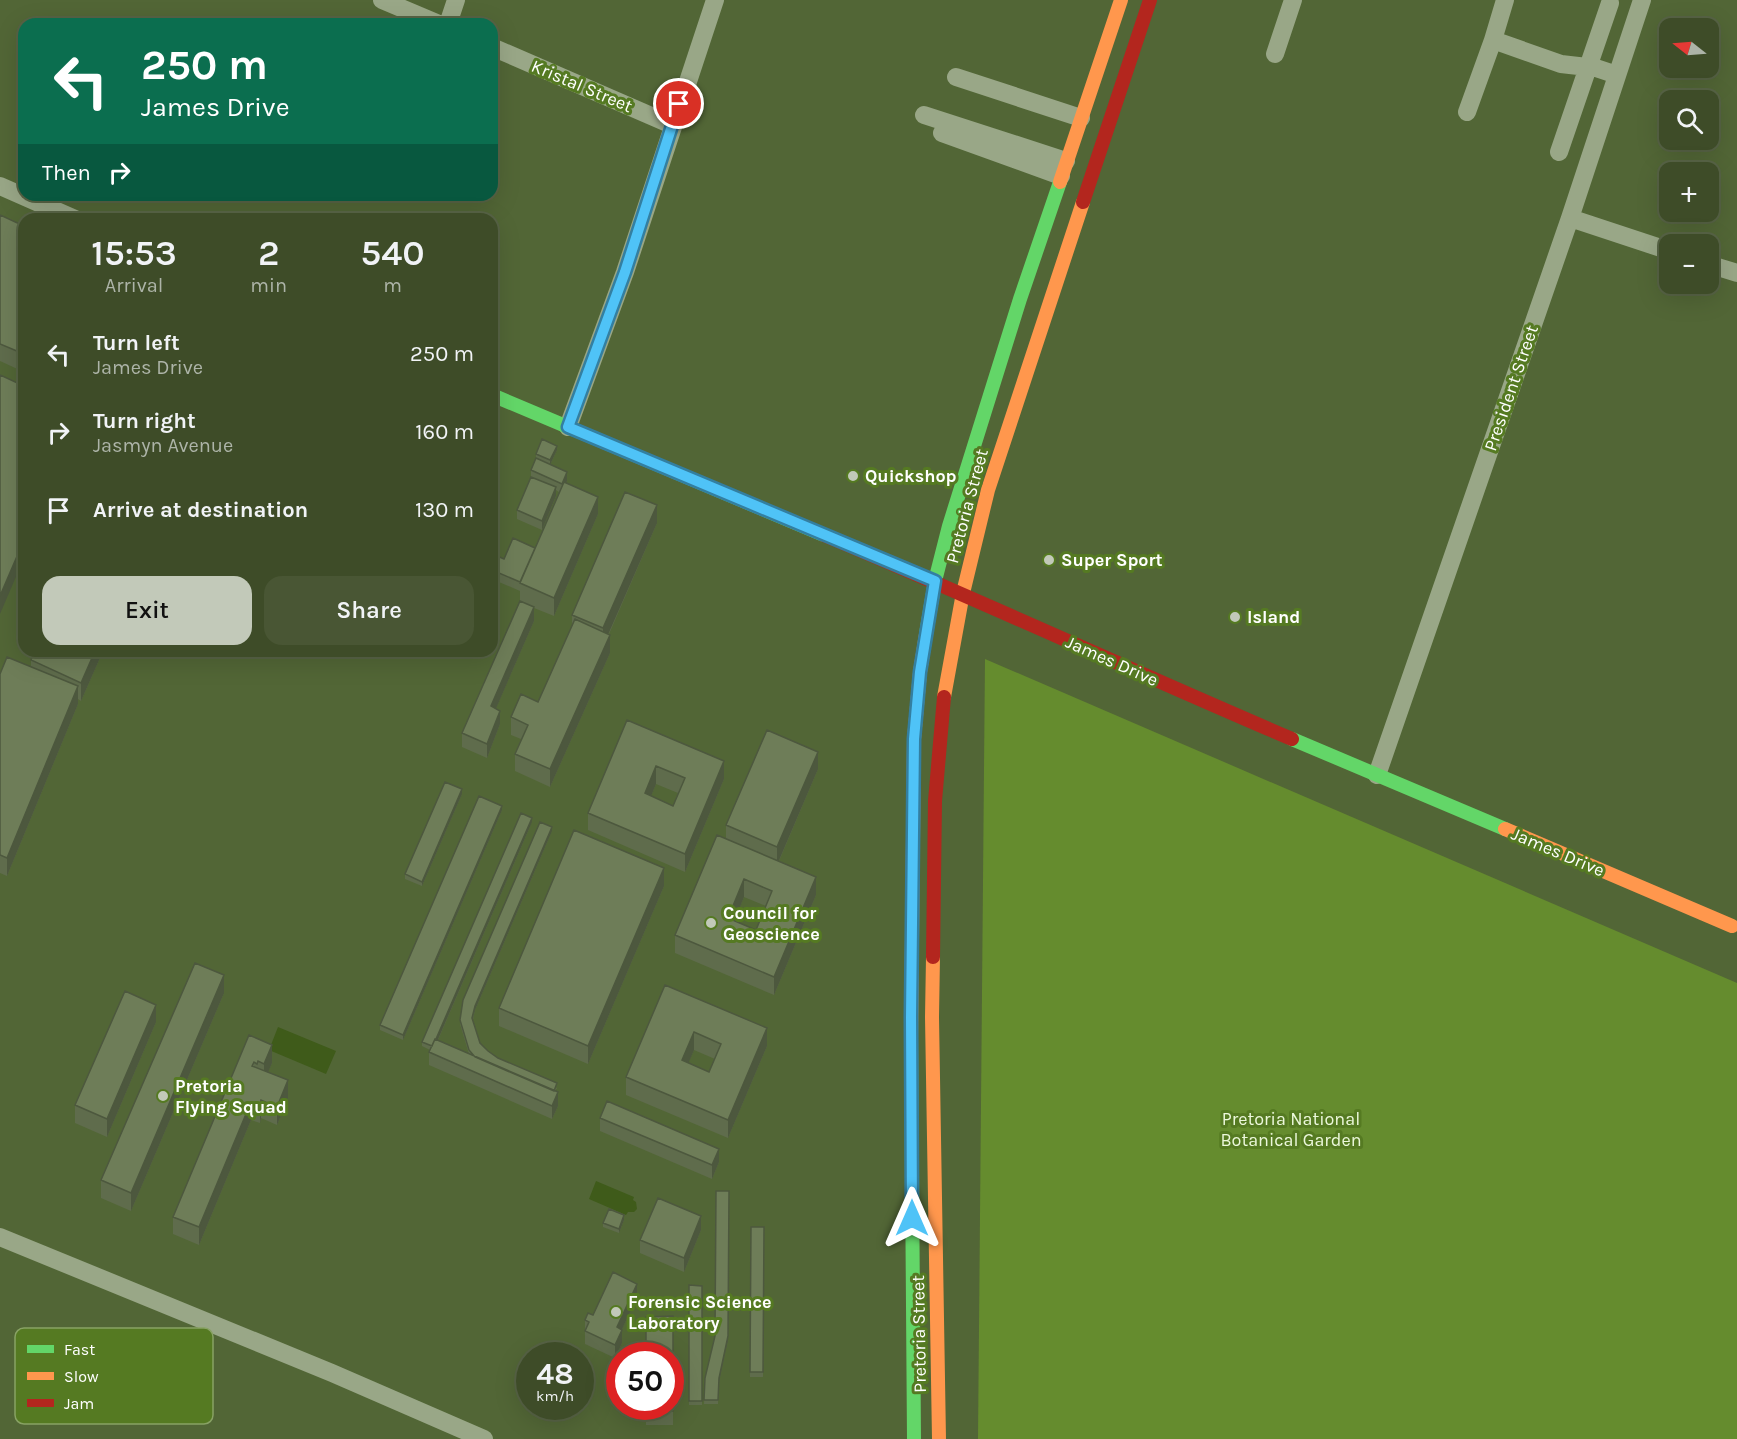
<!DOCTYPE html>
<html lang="en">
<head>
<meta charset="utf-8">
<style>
	:root { --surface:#3e4c28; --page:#495634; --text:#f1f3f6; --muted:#adb4a8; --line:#576345; --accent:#c2c9b9 }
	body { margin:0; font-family:Karla,sans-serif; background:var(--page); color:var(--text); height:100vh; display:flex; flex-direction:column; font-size:22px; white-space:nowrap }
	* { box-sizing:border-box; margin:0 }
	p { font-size:20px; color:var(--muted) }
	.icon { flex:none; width:33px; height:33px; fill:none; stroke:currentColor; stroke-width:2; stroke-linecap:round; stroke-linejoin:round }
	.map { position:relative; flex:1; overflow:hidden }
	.side { position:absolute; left:18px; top:213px; width:480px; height:444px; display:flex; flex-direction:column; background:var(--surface); border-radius:18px; box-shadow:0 6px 24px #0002,0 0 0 2px var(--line) }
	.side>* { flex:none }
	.hud { position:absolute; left:18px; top:18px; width:480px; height:183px; border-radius:18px; box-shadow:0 6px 24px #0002,0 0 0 2px var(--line); background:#0b6e4f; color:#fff; overflow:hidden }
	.needle { width:39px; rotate:287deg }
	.tools { position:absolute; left:1659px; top:18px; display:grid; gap:12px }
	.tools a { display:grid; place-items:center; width:60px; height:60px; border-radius:12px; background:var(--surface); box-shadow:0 6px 24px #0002,0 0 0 2px var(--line); font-size:30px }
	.speed { position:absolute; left:516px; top:1342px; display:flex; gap:12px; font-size:30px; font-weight:700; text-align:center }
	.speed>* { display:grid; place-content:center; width:78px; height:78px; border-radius:50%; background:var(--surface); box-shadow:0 6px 24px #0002,0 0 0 2px var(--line); line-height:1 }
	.speed small { font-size:15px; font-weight:400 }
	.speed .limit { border:9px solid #d22; background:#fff; color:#111 }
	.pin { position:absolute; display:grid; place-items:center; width:51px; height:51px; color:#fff; margin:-26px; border:3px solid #fff; border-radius:50%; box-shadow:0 2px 6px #0007 }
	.me { position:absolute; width:66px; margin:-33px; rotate:0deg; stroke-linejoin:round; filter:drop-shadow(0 0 4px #0008) }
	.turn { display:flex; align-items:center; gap:21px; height:126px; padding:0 24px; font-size:27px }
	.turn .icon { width:78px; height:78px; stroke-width:2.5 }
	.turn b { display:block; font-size:42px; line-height:51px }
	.then { display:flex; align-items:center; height:57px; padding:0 24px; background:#0003; gap:12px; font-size:22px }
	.eta { display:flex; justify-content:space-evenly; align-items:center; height:102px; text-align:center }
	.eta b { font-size:36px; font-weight:600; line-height:42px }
	.primary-button { display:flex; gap:12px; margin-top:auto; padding:12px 24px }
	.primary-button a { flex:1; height:69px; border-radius:18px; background:var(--accent); color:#111; font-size:24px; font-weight:600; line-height:69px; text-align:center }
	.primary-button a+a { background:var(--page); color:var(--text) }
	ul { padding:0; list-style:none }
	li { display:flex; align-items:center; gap:18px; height:78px; padding:0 24px }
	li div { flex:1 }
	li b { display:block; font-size:22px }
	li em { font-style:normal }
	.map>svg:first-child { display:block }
	.green { fill:#658c2e }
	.water { fill:#3f5b1a }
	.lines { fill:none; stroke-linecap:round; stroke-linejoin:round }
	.street { stroke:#99a787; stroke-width:18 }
	.fast { stroke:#63d668; stroke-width:14 }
	.slow { stroke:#ff974d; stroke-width:14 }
	.jam { stroke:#b3261e; stroke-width:14 }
	.wall { fill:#5f6c4c; fill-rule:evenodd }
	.shaded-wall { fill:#4d583e }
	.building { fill:#6e7d58; stroke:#4d583e; stroke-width:1.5; fill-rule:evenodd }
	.route-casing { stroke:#337fa1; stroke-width:15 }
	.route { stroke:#4fc3f7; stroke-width:10 }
	.poi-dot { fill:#c2c9b9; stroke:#557a22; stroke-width:2 }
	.labels { text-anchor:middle; stroke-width:6; stroke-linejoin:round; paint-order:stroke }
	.street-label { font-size:18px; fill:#fff; stroke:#557a22 }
	.poi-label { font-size:18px; font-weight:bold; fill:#fff; stroke:#557a22; text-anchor:start }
	.park-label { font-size:18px; fill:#ecf8db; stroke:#557a22 }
	.key { fill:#557a22; stroke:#88a264; stroke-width:1.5 }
	.key-label { font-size:16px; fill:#fff }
</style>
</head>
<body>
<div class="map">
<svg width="1737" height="1439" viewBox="0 0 1737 1439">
	<rect width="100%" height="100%" fill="#526636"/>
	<path class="green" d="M985 659 1737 983V1439H978Z"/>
	<path class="water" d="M278 1027 336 1051 326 1074 269 1050Z
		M596 1181 634 1197 633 1200 636 1202 637 1209 634 1212H628L626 1215 589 1199Z"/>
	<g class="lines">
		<path class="street" d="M382 0 439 24
			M448 24 456 0
			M1493 40 1505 0
			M492 47 672 125
			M1275 54 1293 0
			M956 77 1081 118
			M1467 112 1493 40 1561 64 1596 68 1617 75
			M924 115 1066 161
			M942 133 1061 176
			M1559 152 1610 3
			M0 186 75 219
			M1570 218 1670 251
			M1708 264 1737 273
			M568 427 625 272 715 0
			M1377 775 1570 218 1642 0
			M0 1237 332 1373 484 1439"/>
		<path class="fast" d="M492 395 824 535
			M926 634 935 581 949 526 1020 299 1060 182
			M1292 739 1505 829
			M911 1040 914 1439"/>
		<path class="slow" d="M1060 182 1121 0
			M944 697 963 593 988 490 1083 202
			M1505 829 1732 926
			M933 957 932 1017 939 1439
			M911 1040 914 739 920 672 926 634"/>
		<path class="jam" d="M1083 202 1150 0
			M824 535C981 601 1135 672 1292 739
			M933 957 935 801 944 697"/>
	</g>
	<path class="wall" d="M0 215 24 226V372L0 361Z
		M557 450 550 465 567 481 566 483 598 514 554 616 534 608V621L496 708 500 724 487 758 462 747V733L520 601V591L492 579V562L535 548 559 492 556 490V496L542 530 517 519V510L531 478V470L536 459V454Z
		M657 523 609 634 610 653 550 787 515 771V754L521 739 511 735V717L538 702 572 627V615Z
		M35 651H103L81 701 78 699V704L7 876 0 873V674L31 666V660Z
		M627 720 724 779 685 872 588 830V813ZM656 784 678 793 673 806 651 796Z
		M818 769 779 861 816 895 774 995 675 953V935L726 839V825ZM744 897 766 906 756 930 734 921Z
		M462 794 422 886 405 879V874Z
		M502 810 403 1040 380 1030V1025Z
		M532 822 438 1040 469 1054 460 1024V1020L552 831 475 1010 473 1020 480 1043 488 1051 498 1058 557 1088 555 1091 558 1106 552 1119 429 1065V1052L430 1050 422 1046V1042Z
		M664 886 588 1064 499 1026V1008Z
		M665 985 767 1046 728 1138 626 1095V1077ZM694 1050 715 1059 709 1072 688 1063Z
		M224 993 131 1211 101 1198V1180Z
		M156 1022 107 1137 75 1123V1105Z
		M249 1035 272 1063 268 1072 288 1098 277 1125 261 1118 260 1123 251 1120 199 1245 173 1234V1217Z
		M600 1118 719 1162 712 1179 600 1131Z
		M729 1191 728 1340 719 1382 718 1404H704L705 1378 715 1336Z
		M624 1220 619 1233 603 1227V1223Z
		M751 1227H764L763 1377H750Z
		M701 1230 684 1272 640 1253V1240Z
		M689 1285 702 1286V1405H689Z
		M637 1297 622 1329V1343L615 1358 585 1344V1320L593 1315Z
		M673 1316V1425H646V1407Z"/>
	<path class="shaded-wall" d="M557 446V450L550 465V460Z
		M567 472V481L562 493V484Z
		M556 487V496L542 530V521Z
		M598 497V514L554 616V598Z
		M657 505V523L603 646V628Z
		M24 540V558L0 614V596Z
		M534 607V621L491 720V706Z
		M610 635V653L550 787V769Z
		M95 651H103L81 701V683Z
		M78 686V704L7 876V858Z
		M500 711V724L487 758V744Z
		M818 752V769L777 865V847Z
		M724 761V779L685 872V854Z
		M656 766V784L645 811V793Z
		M462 789V794L422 886V882Z
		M502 806V810L403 1040V1035Z
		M532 818V822L433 1051V1046Z
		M552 827V831L475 1010 472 1023 475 1006Z
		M664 868V886L588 1064V1046Z
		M816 877V895L774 995V977Z
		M744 879V897L728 936V918Z
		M224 975V993L131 1211V1193Z
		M156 1005V1022L107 1137V1119Z
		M767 1028V1046L728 1138V1120Z
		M694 1032V1050L682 1078V1060Z
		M272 1045V1063L264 1082V1064Z
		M288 1080V1098L277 1125V1107Z
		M558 1092V1106L552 1119V1106Z
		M261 1100V1118L260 1123V1106Z
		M251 1102V1120L199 1245V1227Z
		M719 1149V1162L712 1179V1165Z
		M624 1215V1220L619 1233V1229Z
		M701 1216V1230L684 1272V1258Z
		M637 1284V1297L617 1340V1327Z
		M622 1330V1343L615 1358V1345Z
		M728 1336V1340L719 1382V1378Z"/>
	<path class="building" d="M0 215 24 226V354L0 344Z
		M0 375 24 386V540L0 596Z
		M542 439 557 446 550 460 536 454Z
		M536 458 567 472 562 484 531 470Z
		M531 477 556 487 542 521 517 510Z
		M564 482 598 497 554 598 520 583Z
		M625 492 657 505 603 628 572 615Z
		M513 538 535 548 520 582 492 570V562L495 555 504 559Z
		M520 601 534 607 491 706 500 711 487 744 462 733Z
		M575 619 610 635 550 769 515 754 528 725 511 717 521 694 538 702Z
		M35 651H95L81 683 31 660Z
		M7 657 78 686 7 858 0 855V674Z
		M627 720 724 761 685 854 588 813ZM656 766 685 778 673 806 645 793Z
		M767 730 818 752 777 847 726 825Z
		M445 782 462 789 422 882 405 874Z
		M479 796 502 806 403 1035 380 1025Z
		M521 813 532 818 436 1039H435L432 1046 422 1042Z
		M540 822 552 827 475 1006 472 1018 480 1043 488 1051 498 1058 557 1083 554 1091 475 1057 469 1050 460 1020 463 1000Z
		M574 830 664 868 588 1046 499 1008Z
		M717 835 816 877 774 977 675 935ZM744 879 772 891 756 930 728 918Z
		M195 963 224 975 131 1193 101 1180Z
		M665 985 767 1028 728 1120 626 1077ZM694 1032 721 1044 709 1072 682 1060Z
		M125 991 156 1005 107 1119 75 1105Z
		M249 1035 272 1045 264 1064 258 1061 257 1064 254 1062 252 1066 288 1080 277 1107 261 1100 260 1106 251 1102 199 1227 173 1217Z
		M435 1039 558 1092 552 1106 429 1052Z
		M607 1101 719 1149 712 1165 600 1118Z
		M716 1191H729L728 1336 719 1378 718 1400H704L705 1378 715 1336Z
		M658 1198 701 1216 684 1258 640 1240Z
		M609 1209 624 1215 619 1229 603 1223Z
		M751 1227H764L763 1372H750Z
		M613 1272 637 1284 617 1327 622 1330 615 1345 585 1331 589 1322 585 1320 588 1313 593 1315Z
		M689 1285 702 1286V1401H689Z
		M673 1316V1411H646V1407H670V1356H646V1317Z"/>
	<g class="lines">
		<defs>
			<path id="route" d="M679 104 625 272 568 427 935 581 920 672 914 739 911 1017 912 1218"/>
		</defs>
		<use href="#route" class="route-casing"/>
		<use href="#route" class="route"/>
	</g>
	<g class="poi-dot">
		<circle cx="853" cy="476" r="6"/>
		<circle cx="1049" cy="560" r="6"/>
		<circle cx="1235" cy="617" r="6"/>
		<circle cx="711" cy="923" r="6"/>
		<circle cx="163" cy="1096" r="6"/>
		<circle cx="616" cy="1312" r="6"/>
	</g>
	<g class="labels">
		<g class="street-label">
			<text transform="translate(582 86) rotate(23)" y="6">Kristal Street</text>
			<text transform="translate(1511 388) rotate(-71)" y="6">President Street</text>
			<text transform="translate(967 506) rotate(-75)" y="6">Pretoria Street</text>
			<text transform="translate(1112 661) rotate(24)" y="6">James Drive</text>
			<text transform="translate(1558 852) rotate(23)" y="6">James Drive</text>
			<text transform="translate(919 1334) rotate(-91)" y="6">Pretoria Street</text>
		</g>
		<g class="poi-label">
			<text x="865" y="482">Quickshop</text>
			<text x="1061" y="566">Super Sport</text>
			<text x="1247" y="623">Island</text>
			<text x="723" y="919">Council for<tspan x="723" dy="21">Geoscience</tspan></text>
			<text x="175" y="1092">Pretoria<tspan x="175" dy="21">Flying Squad</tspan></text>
			<text x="628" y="1308">Forensic Science<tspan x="628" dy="21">Laboratory</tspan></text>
		</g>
		<g class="park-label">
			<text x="1291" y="1125">Pretoria National<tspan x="1291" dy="21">Botanical Garden</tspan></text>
		</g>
	</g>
	<rect x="15" y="1328" width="198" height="96" rx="9" class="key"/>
	<rect x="27" y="1345" width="27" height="8" fill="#63d668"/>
	<rect x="27" y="1372" width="27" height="8" fill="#ff974d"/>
	<rect x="27" y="1399" width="27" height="8" fill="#b3261e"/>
	<g class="key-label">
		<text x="64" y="1355">Fast</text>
		<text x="64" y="1382">Slow</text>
		<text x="64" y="1409">Jam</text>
	</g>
</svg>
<div class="tools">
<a><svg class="needle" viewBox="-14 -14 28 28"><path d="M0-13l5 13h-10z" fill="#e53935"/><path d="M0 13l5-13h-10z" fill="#adb4a8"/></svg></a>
<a><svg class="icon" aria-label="search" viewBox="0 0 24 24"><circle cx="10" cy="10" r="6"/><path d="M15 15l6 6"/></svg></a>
<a>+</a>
<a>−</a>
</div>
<div class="speed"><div>48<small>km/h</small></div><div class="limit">50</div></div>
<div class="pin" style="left:679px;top:104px;background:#d93025"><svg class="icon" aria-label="arrive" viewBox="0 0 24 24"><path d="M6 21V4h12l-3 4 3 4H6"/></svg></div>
<svg class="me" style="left:912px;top:1218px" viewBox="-20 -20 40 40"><path d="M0-17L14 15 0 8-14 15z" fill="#4fc3f7" stroke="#fff" stroke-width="4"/></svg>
<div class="hud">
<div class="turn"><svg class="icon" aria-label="left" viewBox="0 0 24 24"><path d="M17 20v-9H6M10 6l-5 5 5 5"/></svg><div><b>250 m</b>James Drive</div></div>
<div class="then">Then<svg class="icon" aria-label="right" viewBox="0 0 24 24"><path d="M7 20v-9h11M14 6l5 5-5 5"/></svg></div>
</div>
<section class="side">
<div class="eta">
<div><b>15:53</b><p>Arrival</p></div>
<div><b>2</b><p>min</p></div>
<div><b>540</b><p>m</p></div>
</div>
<ul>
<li><svg class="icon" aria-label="left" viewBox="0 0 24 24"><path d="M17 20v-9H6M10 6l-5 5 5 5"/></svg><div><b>Turn left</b><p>James Drive</p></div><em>250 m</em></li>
<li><svg class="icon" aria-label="right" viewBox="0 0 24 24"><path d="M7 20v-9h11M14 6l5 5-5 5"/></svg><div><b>Turn right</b><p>Jasmyn Avenue</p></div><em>160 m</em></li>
<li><svg class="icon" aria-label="arrive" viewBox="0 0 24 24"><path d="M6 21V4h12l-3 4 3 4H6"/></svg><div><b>Arrive at destination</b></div><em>130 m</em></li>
</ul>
<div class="primary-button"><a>Exit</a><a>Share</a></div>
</section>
</div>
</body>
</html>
